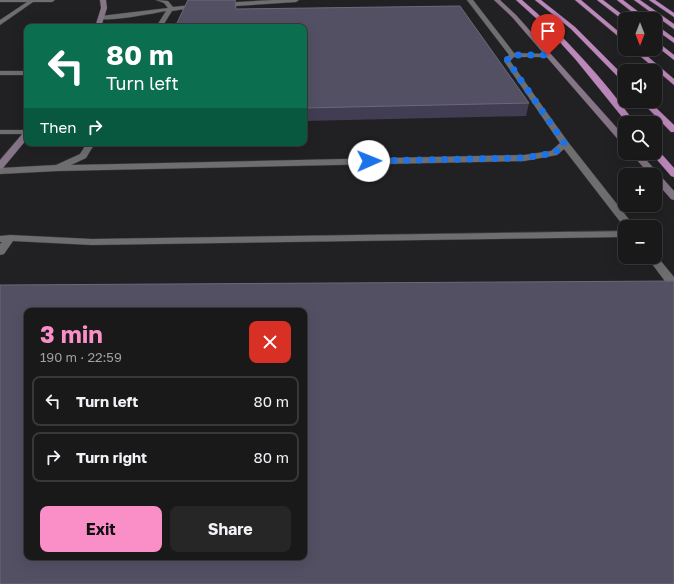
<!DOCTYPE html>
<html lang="en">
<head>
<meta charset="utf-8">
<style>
	:root { --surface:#19191a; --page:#262627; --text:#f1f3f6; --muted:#9fa0a2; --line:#373839; --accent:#fa8fc7 }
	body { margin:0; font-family:"Golos Text",sans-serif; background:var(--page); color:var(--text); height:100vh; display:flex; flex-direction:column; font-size:15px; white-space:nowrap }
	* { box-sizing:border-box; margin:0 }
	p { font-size:13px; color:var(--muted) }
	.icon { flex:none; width:22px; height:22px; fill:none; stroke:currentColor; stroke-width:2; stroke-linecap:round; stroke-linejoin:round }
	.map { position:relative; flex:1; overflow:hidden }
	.drawer { position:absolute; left:24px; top:308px; width:283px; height:252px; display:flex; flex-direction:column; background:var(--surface); border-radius:8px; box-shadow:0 4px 16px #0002,0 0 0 1px var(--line) }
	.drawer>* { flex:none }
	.guide { position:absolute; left:24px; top:24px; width:283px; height:122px; border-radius:8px; box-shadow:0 4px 16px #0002,0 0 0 1px var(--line); background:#0b6e4f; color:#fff; overflow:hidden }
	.needle { width:26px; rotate:180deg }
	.tools { position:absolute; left:618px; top:12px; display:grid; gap:8px }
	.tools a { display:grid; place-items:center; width:44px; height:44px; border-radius:8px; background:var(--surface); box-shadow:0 4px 16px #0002,0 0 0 1px var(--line); font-size:20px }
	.pin { position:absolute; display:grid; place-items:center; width:34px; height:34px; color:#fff; margin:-41px -17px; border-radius:50% 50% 50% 0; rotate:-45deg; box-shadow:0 0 4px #0007 }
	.pin .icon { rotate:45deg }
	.me { position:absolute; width:44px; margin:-22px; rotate:89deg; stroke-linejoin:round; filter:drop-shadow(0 0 3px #0008) }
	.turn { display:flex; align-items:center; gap:14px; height:84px; padding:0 16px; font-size:18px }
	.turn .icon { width:52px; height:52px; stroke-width:2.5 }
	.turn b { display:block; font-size:28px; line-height:34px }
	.then { display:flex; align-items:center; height:38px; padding:0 16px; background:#0003; gap:8px; font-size:15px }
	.round { display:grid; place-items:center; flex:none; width:42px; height:42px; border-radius:8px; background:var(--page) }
	.head { display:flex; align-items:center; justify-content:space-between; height:68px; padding:0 16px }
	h1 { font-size:24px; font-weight:700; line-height:30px; color:var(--accent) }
	.primary-button { display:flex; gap:8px; margin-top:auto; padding:8px 16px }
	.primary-button a { flex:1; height:46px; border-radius:8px; background:var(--accent); color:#111; font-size:16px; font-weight:700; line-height:46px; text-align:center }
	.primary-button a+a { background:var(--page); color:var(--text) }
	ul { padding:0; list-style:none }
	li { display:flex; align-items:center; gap:12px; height:50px; margin:0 8px 6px; padding:0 8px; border:2px solid var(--line); border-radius:8px }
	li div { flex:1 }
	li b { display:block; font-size:15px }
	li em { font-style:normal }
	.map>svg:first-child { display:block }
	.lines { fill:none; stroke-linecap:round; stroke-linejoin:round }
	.lane-casing { stroke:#3c3b3d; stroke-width:1 }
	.secondary-casing { stroke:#3c3b3d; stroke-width:1 }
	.highway-casing { stroke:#3c3b3d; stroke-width:1 }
	.lane { fill:#6e6d70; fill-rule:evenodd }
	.secondary { fill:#857586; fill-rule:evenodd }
	.highway { fill:#bc87ba; fill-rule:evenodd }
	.wall { fill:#423d53 }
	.building { fill:#545064; stroke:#6b6879; fill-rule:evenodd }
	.route { stroke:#1a73e8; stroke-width:7; stroke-dasharray:0 12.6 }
</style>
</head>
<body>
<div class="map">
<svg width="674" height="584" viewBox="0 0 674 584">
	<rect width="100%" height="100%" fill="#212123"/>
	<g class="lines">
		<defs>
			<path id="lane" d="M0 0H55L52 2H33L0 25V20L27 2H0Z
				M156 0 168 1 173 7 201 4 204 6 172 11 162 27H156L166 11C155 13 105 23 98 18L101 16 168 8 164 3Z
				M273 0H299L296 2 221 7 218 5 221 3Z
				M467 0H473L514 53 550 54 551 55 548 57H514L510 61 568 142 635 227 625 228 564 149 557 155 524 161 58 171 0 174V168L56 165 80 154 87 143H95L86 158 71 165 524 155 551 151 560 143 504 61 509 55Z
				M0 71H27V75H0Z
				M0 130H27V134H0Z
				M625 231V237L92 245 13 241 4 254 0 255V244L2 242H0V236L10 235 92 239Z
				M655 254 674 277V289L670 288 647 257H655Z"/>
			<path id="secondary" d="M100 0H106L107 8 101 27H95L101 8Z
				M494 0H500L516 15 625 137V145L622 144 512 17Z
				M24 132H27V139L3 168 0 169V160Z
				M631 153H640L674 191V200L671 199 655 181V175H650Z"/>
			<path id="highway" d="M516 0H522C564 36 603 78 635 123H627L576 60 548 29Z
				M535 0H541L575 27 625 77V83L623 82 571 29Z
				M575 0H581L625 37V42Z
				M597 0H603L628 19 623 20Z
				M617 0H623L648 19H641Z
				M634 0H640L674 24V29Z
				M649 0H655L674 13V17Z
				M655 24 674 38V43L655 29Z
				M655 40 674 55V60L655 45Z
				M632 49H639L674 79V85Z
				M641 101H649L674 125V132H671Z
				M655 149 658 150 674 168V177L671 176 652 154 655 153Z"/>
		</defs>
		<use href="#lane" class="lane-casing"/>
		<use href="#secondary" class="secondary-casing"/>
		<use href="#highway" class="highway-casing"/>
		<use href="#lane" class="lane"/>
		<use href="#secondary" class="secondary"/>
		<use href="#highway" class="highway"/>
	</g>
	<path class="wall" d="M188 0H236V9L460 6 529 103 526 116 304 121V27H175Z"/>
	<path class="building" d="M188 0H235L236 9 460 6 529 103 304 108V27H175Z
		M674 281V584H0V285ZM27 311H304V557H27Z"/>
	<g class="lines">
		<path class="route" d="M369 161 524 158 554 153 565 144 507 60 512 55H548"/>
	</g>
</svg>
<div class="tools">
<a><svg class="needle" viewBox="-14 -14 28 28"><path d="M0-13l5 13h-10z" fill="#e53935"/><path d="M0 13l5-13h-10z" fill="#9fa0a2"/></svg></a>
<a><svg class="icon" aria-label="sound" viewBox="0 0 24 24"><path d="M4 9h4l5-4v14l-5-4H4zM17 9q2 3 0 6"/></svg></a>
<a><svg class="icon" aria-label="search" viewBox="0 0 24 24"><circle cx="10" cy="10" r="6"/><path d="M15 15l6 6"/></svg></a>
<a>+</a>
<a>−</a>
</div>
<div class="pin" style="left:548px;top:55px;background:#d93025"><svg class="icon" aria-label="arrive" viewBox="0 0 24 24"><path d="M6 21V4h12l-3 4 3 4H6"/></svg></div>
<svg class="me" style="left:369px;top:161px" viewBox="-20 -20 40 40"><circle r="19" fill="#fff"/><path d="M0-13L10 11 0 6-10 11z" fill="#1a73e8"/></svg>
<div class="guide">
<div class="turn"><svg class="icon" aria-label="left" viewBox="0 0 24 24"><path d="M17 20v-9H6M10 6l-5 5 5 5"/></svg><div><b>80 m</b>Turn left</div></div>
<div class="then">Then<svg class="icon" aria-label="right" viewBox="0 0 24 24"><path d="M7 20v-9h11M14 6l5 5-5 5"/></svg></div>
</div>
<section class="drawer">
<div class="head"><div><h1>3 min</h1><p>190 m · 22:59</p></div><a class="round" style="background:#d93025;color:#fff"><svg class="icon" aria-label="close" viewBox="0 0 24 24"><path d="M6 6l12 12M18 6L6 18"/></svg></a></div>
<ul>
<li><svg class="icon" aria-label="left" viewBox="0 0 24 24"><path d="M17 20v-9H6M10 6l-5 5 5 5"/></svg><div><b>Turn left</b></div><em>80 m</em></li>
<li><svg class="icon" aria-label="right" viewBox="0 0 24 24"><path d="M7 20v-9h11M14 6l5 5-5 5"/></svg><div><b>Turn right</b></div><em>80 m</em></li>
</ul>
<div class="primary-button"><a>Exit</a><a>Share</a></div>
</section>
</div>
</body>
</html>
